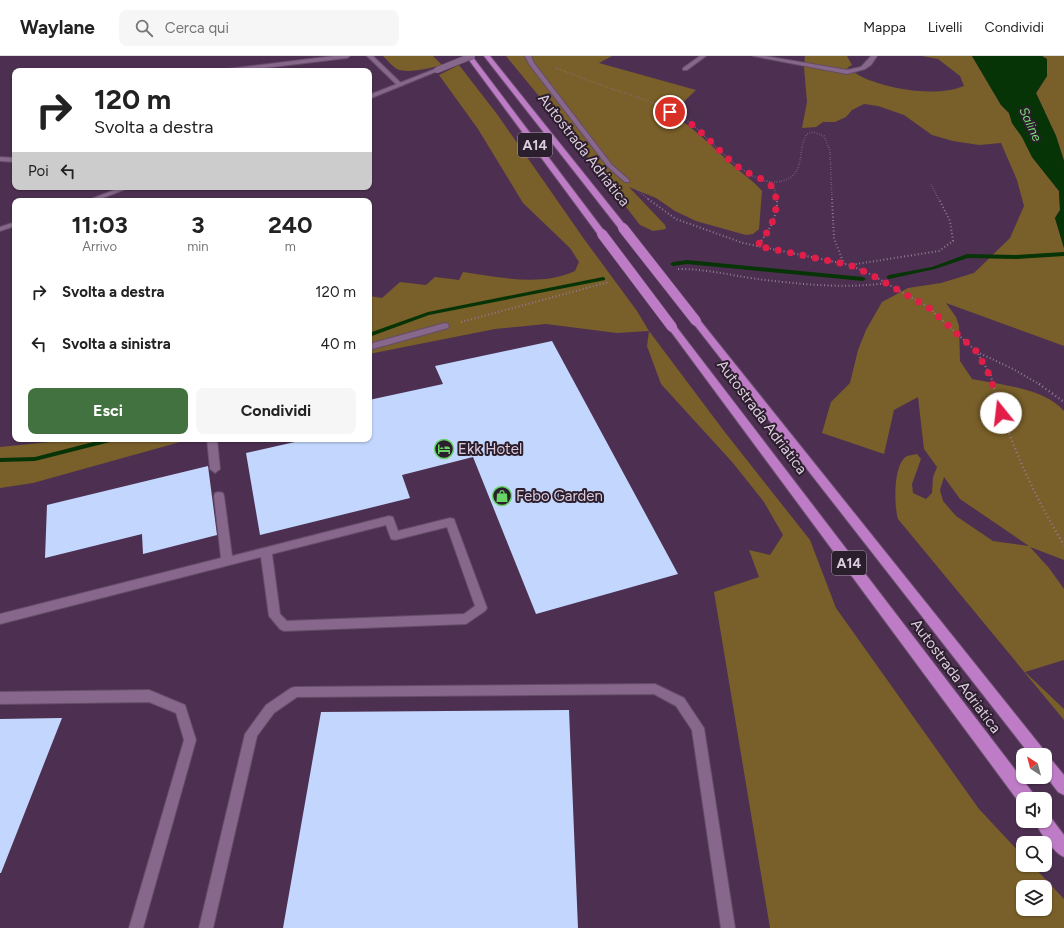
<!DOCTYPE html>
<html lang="it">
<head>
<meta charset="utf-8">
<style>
	:root { --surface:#fff; --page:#f6f6f6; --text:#222; --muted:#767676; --line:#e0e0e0; --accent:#427240 }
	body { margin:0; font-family:Figtree,sans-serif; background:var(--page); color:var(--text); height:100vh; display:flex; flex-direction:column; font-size:15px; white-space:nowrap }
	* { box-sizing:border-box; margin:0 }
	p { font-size:13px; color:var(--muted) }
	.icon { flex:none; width:22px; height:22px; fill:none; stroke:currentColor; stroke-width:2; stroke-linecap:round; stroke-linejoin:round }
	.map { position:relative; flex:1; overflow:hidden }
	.drawer { position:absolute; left:12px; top:142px; width:360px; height:244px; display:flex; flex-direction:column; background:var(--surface); border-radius:8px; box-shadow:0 1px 3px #0004 }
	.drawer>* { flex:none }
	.top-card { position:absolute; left:12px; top:12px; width:360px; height:122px; border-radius:8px; box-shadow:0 1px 3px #0004; background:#fff; color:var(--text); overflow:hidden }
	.needle { width:26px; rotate:324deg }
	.fabs { position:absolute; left:1016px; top:692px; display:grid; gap:8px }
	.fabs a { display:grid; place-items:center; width:36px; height:36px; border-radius:8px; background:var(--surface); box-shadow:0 1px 3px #0004; font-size:20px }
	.pin { position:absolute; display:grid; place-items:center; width:34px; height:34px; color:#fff; margin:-17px; border:2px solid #fff; border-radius:50%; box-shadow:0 1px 4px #0007 }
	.me { position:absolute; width:44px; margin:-22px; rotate:344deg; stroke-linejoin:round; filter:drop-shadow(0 0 3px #0008) }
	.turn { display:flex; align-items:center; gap:14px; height:84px; padding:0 16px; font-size:18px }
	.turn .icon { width:52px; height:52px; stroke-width:2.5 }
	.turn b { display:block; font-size:28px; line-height:34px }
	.then { display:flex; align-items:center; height:38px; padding:0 16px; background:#0003; gap:8px; font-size:15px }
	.eta { display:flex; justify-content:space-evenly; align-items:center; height:68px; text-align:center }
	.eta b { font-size:24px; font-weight:700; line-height:28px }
	.cta { display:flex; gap:8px; margin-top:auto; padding:8px 16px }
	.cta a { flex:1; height:46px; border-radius:8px; background:var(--accent); color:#fff; font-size:16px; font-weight:700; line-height:46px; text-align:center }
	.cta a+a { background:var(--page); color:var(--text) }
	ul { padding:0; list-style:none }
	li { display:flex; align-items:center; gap:12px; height:52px; padding:0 16px }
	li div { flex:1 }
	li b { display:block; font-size:15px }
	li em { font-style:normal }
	header { display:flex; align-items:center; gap:24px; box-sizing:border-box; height:56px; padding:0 20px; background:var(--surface); border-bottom:1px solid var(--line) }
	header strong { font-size:19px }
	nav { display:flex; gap:22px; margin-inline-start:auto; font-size:14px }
	.search { width:280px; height:36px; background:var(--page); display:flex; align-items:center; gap:10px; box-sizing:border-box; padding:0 14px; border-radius:8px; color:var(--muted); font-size:15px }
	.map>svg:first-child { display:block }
	.green { fill:#795f29; fill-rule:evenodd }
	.water { fill:#063406 }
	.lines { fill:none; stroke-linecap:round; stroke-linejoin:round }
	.stream { fill:#063406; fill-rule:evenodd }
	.building { fill:#c3d7fe }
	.lane-casing { stroke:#654d69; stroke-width:2 }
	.street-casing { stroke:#654d69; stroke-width:2 }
	.secondary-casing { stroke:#654d69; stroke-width:2 }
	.highway-casing { stroke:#654d69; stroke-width:2 }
	.path-far2 { stroke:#927b95; stroke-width:1.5; stroke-dasharray:0.5 2; stroke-linecap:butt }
	.path-far1 { stroke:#927b95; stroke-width:2; stroke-dasharray:1 2.5; stroke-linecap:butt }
	.path { stroke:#927b95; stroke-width:2.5; stroke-dasharray:1 3; stroke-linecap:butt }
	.lane { fill:#87678b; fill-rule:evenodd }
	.street { fill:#87678b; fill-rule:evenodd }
	.secondary { fill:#87678b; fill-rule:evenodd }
	.highway { fill:#be7cc6; fill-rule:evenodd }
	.secondary-bridge-casing { stroke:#654d69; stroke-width:7; stroke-linecap:butt }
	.highway-bridge-casing { stroke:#654d69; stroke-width:11; stroke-linecap:butt }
	.secondary-bridge { stroke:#87678b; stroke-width:6 }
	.highway-bridge { stroke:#be7cc6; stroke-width:10 }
	.route { stroke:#e11d48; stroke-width:7; stroke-dasharray:0 12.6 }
	.labels { text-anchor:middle; stroke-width:4; stroke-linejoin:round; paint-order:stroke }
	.far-water-label { font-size:13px; font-style:italic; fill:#77de72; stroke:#2b1e2d }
	.shield { fill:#2b1e2d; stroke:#a898aa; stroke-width:1 }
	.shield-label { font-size:14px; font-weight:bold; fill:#ddccdf }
	.street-label { font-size:15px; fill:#ddccdf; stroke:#2b1e2d }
	.poi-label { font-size:15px; fill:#ddccdf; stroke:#2b1e2d; text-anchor:start }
</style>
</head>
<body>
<header>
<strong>Waylane</strong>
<div class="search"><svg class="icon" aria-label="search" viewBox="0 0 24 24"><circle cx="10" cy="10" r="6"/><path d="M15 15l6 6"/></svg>Cerca qui</div>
<nav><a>Mappa</a><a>Livelli</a><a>Condividi</a></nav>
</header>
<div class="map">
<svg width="1064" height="872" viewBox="0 0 1064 872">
	<rect width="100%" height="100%" fill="#4d3051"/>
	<path class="green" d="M383 0H433L442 9C431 12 408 18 397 13 392 10 387 4 383 0Z
		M506 0H612L599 7 696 34 671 58C693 71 711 89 730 107 741 117 753 124 762 135L759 173 753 178 746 179 696 165 675 155 656 142 629 131 665 169 666 173 653 175 640 169 566 73Z
		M805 0H847L852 9 847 12C854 16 861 21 869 24 895 34 938 41 964 30L960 20 938 3 922 0H972L1001 49 1009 57 1012 67 1022 81 1032 101 1059 135 1060 154 1055 162 1064 192V290L946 247 956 261 959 270 960 305 972 323C1001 329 1044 332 1064 355V504L1030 491 1049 512 1064 533V604L1025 616 1064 653V664L898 463C894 450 893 408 907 400 910 399 914 399 917 398L921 403 912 428 913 437 926 443 932 437 933 421 937 411 924 393 918 341 894 354 884 398 822 377 831 346 850 327 858 294 866 274 882 246 908 232 941 227 974 217 1010 182 1024 150 1017 124 1001 87 979 89 953 85 932 79 904 59 878 50 864 48 852 54 846 61 835 66H823L816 71 802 72 807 46 804 11ZM944 421 960 443 1029 490 993 485 956 460 943 445 940 434Z
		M1042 0H1064V105L1056 80 1036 37 1047 20V3Z
		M459 9 497 58 584 183 637 255 649 275 724 375 810 484 836 552 979 753 1023 800V809H1032L1064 843V872H770L714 536 759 521 749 494 770 499 783 479 764 446 733 407 661 328 647 290 649 275 617 277 546 268 495 273 369 298V240L382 242 400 226 426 229 435 221 459 224 463 216C499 221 541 231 575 215L579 206 570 192 523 147 478 73 439 19ZM1023 831H1045V853H1023Z
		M62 383H191L33 427 0 432V391L50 386Z"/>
	<path class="water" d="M972 0H1042L1047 3V20L1036 37 1056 80 1064 105V192L1055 162 1060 154 1059 135 1032 101 1022 81 1012 67 1009 57 1001 49Z"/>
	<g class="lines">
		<path class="stream" d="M1064 196V200L1016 203 968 202 935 213 889 223 886 221 889 219 932 211 967 198 1016 199Z
			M687 204 863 221 866 223 863 225 687 208 673 210 670 208 673 206Z
			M603 221 605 222V224L429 259 369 281V277L428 256Z
			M105 383H117L114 385 35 405 0 406V402L35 401Z"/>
	</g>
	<path class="building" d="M552 285 678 518 536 558 473 401 402 419 410 442 260 479 246 397 308 383H369V344L443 328 435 310Z
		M208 410 217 479 143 498 142 478 45 502 47 449Z
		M569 654 578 872H283L321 656Z
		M62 662 1 817H0V663Z"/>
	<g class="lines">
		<defs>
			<path id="lane" d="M334 0H350L347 2 240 15H224L227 13Z
				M367 0H373L402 28V30H398Z
				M700 0H706L687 14H683V12Z
				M753 0H765L847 14 861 11 871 0H877L871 9 865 13 847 18Z
				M445 267 448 268 449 270 448 272 369 294V288Z
				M207 383H217L220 413 215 417 210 413Z
				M219 436 223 437 224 440 232 500 389 460 393 461 398 475 450 462 454 463 487 552 485 555 466 568 284 575 280 573 269 560 261 501 0 568V558L221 502 214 440 215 437ZM386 469 391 483 395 484 447 471 475 550 464 558 287 565 280 558 272 498Z
				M149 634 185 649 196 684 143 872H129L184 684 176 657 149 646 0 648V636Z"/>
			<path id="street" d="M525 0H531L534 7 612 109 629 124V126H625L608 111 529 8Z
				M655 628 684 642 704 672 735 872H721L692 674 676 650 654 638 297 641 274 657 257 680 213 872H199L245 678 266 649 291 632 295 631Z"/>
			<path id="secondary" d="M435 13 440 14 369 43V39Z
				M0 101 15 102V106L0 105Z
				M122 131H131L95 145H86Z
				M15 166V170L0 175V171Z"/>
			<path id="highway" d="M466 0H472L605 176 606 178 605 180H599Z
				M484 0H490L626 170 627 172 626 174H620Z
				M696 262 699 263 1044 694 1046 700 1050 702 1064 719V739L1058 736 1045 719V699H1030L693 267 691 265Z
				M672 268 675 269 1033 737 1035 743H1023V749H1021L669 273 667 271 669 269Z
				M1045 758 1049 759 1064 779V801C1054 797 1039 776 1035 765H1045Z"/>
		</defs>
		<use href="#lane" class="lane-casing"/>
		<use href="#street" class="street-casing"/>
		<use href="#secondary" class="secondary-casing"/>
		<use href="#highway" class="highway-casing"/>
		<path class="path-far2" d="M556 12C575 19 594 27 613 33 639 42 668 50 690 67 713 85 752 137 785 124 806 117 797 92 807 78L813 76 824 80 830 95 832 144
			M767 125 774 132 777 144
			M931 128 939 144
			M638 134 649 144"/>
		<path class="path-far1" d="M648 143 676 163 743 187 850 209 939 195 953 185 950 165 939 143
			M832 143 834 182 844 208
			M757 190C768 177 778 161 777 143
			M850 209 872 219 928 251 977 296 991 320 993 329
			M678 213C707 213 729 219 757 223 798 228 845 233 886 227
			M461 266 609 226
			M977 296 1011 312 1041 329"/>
		<path class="path" d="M993 328C1009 385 1033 438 1064 489
			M1039 328 1064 346"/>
		<use href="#lane" class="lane"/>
		<use href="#street" class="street"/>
		<use href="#secondary" class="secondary"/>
		<use href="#highway" class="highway"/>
		<defs>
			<path id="secondary-bridge" d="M437 14 472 0"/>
			<path id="highway-bridge" d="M623 172 696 265
				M602 178 672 271"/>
		</defs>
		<use href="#secondary-bridge" class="secondary-bridge-casing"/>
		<use href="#highway-bridge" class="highway-bridge-casing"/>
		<use href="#secondary-bridge" class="secondary-bridge"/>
		<use href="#highway-bridge" class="highway-bridge"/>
	</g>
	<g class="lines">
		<path class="route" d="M670 56C679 60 689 65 696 72 712 85 724 101 741 113 750 119 770 124 774 134 781 154 770 175 757 190L850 209 872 219 928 251 977 296 990 320 1001 357"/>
	</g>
	<defs>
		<symbol id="hotel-ring" viewBox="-11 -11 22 22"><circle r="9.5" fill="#2b1e2d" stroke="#68d465" stroke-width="1.5"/><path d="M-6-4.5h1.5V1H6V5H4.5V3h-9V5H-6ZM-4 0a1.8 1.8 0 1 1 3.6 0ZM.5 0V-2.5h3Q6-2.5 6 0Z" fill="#68d465"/></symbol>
		<symbol id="shop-ring" viewBox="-11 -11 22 22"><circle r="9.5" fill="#2b1e2d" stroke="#68d465" stroke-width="1.5"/><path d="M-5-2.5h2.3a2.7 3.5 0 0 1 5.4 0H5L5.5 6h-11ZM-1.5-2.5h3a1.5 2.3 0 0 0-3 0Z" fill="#68d465"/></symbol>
	</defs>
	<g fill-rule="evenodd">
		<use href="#hotel-ring" x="433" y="382" width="22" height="22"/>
		<use href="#shop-ring" x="491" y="429" width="22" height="22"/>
	</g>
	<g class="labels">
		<g class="far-water-label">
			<text transform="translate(1031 68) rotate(65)" y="5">Saline</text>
		</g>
		<g class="shield">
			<rect x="518" y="77" width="34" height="24" rx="3"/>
			<rect x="832" y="495" width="34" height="24" rx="3"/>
		</g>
		<g class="shield-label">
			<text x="535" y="94">A14</text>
			<text x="849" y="512">A14</text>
		</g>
		<g class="street-label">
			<text transform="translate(584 94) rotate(52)" y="5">Autostrada Adriatica</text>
			<text transform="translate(762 361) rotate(53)" y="5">Autostrada Adriatica</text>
			<text transform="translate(956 620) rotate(53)" y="5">Autostrada Adriatica</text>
		</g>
		<g class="poi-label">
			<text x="458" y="398">Ekk Hotel</text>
			<text x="516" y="445">Febo Garden</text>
		</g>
	</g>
</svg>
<div class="fabs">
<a><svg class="needle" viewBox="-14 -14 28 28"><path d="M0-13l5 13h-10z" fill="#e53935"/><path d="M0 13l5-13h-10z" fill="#767676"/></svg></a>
<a><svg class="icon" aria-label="sound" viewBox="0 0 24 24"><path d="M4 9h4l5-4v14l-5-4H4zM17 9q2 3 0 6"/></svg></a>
<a><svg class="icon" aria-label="search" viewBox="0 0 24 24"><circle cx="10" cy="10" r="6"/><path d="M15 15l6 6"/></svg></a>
<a><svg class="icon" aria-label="layers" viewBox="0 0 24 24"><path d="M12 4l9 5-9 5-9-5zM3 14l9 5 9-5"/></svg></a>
</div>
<div class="pin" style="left:670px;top:56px;background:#d93025"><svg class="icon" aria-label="arrive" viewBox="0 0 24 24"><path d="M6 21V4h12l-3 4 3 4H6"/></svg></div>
<svg class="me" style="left:1001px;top:357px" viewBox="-20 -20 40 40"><circle r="19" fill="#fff"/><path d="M0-13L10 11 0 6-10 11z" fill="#e11d48"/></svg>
<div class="top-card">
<div class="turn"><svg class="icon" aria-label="right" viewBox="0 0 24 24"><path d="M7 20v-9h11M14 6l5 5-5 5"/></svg><div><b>120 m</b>Svolta a destra</div></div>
<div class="then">Poi<svg class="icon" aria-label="left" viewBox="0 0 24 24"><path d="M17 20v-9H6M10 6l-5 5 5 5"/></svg></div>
</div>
<section class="drawer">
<div class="eta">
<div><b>11:03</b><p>Arrivo</p></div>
<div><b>3</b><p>min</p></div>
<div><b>240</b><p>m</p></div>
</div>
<ul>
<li><svg class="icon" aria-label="right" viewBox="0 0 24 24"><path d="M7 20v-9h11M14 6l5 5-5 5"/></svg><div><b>Svolta a destra</b></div><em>120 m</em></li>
<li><svg class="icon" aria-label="left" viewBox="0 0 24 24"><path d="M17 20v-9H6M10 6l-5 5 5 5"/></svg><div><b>Svolta a sinistra</b></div><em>40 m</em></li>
</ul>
<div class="cta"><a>Esci</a><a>Condividi</a></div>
</section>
</div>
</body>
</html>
